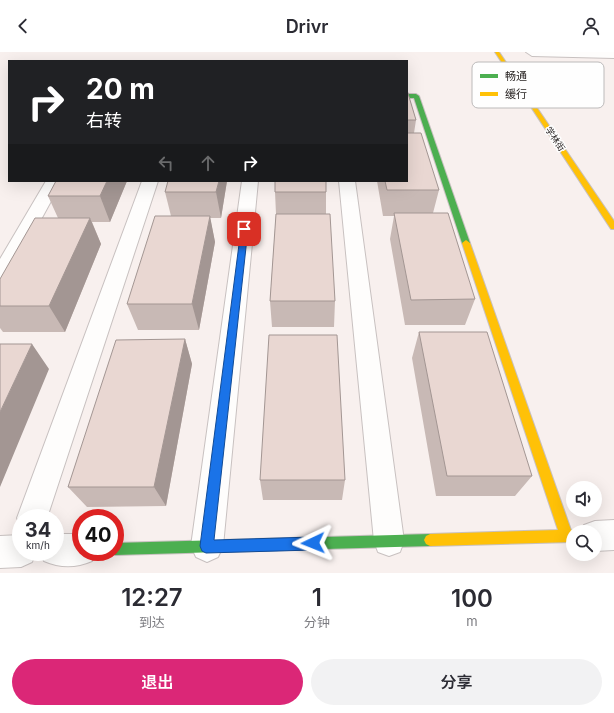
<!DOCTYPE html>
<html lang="zh">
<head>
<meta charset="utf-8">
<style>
	:root { --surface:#fff; --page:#f2f2f3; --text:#2b2b33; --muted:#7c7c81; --accent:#db2777 }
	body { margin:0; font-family:Inter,"Noto Sans SC",sans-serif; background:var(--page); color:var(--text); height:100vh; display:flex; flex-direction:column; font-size:15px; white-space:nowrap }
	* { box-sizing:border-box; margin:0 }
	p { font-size:13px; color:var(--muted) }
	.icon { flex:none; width:22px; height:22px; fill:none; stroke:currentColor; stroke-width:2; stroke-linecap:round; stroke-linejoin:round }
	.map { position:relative; height:521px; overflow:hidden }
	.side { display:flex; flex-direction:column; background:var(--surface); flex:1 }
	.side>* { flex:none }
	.guide { position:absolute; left:8px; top:8px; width:400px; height:122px; border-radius:0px; box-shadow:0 4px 16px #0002; background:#202124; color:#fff; overflow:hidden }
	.tools { position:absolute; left:566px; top:429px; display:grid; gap:8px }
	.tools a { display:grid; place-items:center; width:36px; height:36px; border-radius:50%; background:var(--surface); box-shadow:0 4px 16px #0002; font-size:20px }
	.speed { position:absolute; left:12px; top:457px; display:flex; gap:8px; font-size:20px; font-weight:700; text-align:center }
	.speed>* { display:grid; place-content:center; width:52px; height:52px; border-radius:50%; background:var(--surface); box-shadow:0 4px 16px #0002; line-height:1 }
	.speed small { font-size:10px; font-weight:400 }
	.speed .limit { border:6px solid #d22; background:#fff; color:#111 }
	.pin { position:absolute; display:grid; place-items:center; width:34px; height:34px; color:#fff; margin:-17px; border-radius:8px; box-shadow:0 2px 6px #0006 }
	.me { position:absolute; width:44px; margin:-22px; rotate:268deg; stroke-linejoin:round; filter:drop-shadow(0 0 3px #0008) }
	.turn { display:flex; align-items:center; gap:14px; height:84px; padding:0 12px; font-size:18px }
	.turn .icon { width:52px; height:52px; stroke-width:2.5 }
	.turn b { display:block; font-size:28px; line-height:34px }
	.lanes { display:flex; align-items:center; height:38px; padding:0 12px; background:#0003; justify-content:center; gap:20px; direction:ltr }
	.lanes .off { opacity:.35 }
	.eta { display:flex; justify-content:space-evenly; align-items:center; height:68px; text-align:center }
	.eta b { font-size:24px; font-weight:600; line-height:28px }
	.action { display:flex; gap:8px; margin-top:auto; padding:8px 12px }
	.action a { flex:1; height:46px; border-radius:24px; background:var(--accent); color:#fff; font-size:16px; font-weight:600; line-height:46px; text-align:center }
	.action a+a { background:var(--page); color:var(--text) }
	header { display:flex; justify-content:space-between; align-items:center; height:52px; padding:0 12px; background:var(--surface); font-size:18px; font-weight:600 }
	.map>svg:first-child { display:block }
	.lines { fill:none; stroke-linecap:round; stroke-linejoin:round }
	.street-casing { stroke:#c8c1c0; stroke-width:2 }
	.fast-casing { stroke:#c8c1c0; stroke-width:2 }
	.slow-casing { stroke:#c8c1c0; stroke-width:2 }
	.street { fill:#fefdfc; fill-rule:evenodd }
	.fast { fill:#4caf50; fill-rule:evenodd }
	.slow { fill:#ffc107; fill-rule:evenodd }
	.wall { fill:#c8b9b5 }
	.shaded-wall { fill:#a39693 }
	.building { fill:#e9d7d2; stroke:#a39693 }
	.route { fill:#1a73e8; stroke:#114b97 }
	.labels { text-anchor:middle; stroke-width:3; stroke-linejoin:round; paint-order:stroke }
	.far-street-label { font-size:9px; fill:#221d1c; stroke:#fefefe }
	.key { fill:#fefefe; stroke:#bcbaba; stroke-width:1 }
	.key-label { font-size:11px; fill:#221d1c }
</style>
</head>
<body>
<header><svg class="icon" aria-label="back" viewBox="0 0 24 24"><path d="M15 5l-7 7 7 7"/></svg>Drivr<svg class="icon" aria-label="person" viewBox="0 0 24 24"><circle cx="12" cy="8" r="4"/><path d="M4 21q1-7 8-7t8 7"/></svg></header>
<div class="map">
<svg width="614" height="521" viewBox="0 0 614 521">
	<rect width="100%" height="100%" fill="#f8f0ee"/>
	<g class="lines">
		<defs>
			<path id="street" d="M526 0H614V6L532 4Z
				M46 129H62L7 230 0 232V207Z
				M142 129H158L47 466H21V476L17 466Z
				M242 129H258L223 494 218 505 207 510 196 505 191 494Z
				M339 129H355L404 489 400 500 389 504 378 500 374 489Z
				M614 468V498L595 499V480H581L584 473 595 469Z
				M55 482H81V500H96L92 509C76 516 60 516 44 509L40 500H55Z
				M21 483V500H36L32 510 21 515 0 516V484Z"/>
			<path id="fast" d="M407 42H416L419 44 470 191 469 193 466 194 462 191 414 46H407Z
				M430 482 434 484 436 488 434 492 430 494 115 503 110 500H115V491Z"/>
			<path id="slow" d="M495 0H499L614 169V177H611Z
				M466 188 470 191 571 478 578 480H573V490L430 494 426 492 424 488 426 484 430 482 558 478 462 191Z"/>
		</defs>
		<use href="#street" class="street-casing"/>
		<use href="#fast" class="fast-casing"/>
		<use href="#slow" class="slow-casing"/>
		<use href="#street" class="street"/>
		<use href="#fast" class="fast"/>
		<use href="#slow" class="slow"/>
	</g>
	<path class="wall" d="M407 38 416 68 414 81 439 138 433 161 475 247 465 273H405L390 187 394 164H383L377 129H407Z
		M127 129 110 170H92L101 192 65 280H3L0 276V227L58 166 48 144Z
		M227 129 221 166H210L215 190 199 278H138L127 252 171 164 165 140Z
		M275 140H326V162L335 249 334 275H272L270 249 276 162Z
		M419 280 532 424 515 444H436L412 306Z
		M185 287 192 312 166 454 87 455 68 435Z
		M260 428H345L342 448H263Z"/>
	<path class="shaded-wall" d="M107 129H127L110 170 100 144Z
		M219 129H227L221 166 216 140Z
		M210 164 215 190 199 278 192 252Z
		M90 166 101 192 65 280 49 254Z
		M185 287 192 312 166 454 154 435Z
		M32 292 49 317 0 435V360Z"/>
	<path class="building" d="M407 38 416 68H407Z
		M407 81H421L439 138H387L385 129H407Z
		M56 129H107L100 144H48Z
		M168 129H219L216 140H165Z
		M275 129H326V140H275Z
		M394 161H448L475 247 411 248Z
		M276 162H330L335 249H270Z
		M155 164H210L192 252H127Z
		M35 166H90L49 254H0V227Z
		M419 280H487L532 424H447Z
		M269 283H337L345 428H260Z
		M185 287 154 435H68L116 288Z
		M0 292H32L0 360Z"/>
	<path class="route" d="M244 174 248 177 214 488 313 485 317 487 319 491 317 496 313 498 206 501 202 499 200 494 241 177Z"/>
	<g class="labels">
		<g class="far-street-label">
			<text transform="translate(555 87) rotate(56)" y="3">学林街</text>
		</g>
	</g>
	<rect x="472" y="10" width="132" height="46" rx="6" class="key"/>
	<rect x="480" y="22" width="18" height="4" fill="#4caf50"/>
	<rect x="480" y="40" width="18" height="4" fill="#ffc107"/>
	<g class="key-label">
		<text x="505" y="28">畅通</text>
		<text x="505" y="46">缓行</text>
	</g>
</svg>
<div class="tools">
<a><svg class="icon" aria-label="sound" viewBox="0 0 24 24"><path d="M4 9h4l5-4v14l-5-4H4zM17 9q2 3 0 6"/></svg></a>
<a><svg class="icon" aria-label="search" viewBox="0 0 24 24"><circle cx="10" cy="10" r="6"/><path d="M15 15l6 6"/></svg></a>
</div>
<div class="speed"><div>34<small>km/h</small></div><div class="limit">40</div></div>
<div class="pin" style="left:244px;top:177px;background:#d93025"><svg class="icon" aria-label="arrive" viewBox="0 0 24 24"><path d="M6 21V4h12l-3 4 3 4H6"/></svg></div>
<svg class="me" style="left:313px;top:491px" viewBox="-20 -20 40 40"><path d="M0-17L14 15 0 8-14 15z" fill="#1a73e8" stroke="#fff" stroke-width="4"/></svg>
<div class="guide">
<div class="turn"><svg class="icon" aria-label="right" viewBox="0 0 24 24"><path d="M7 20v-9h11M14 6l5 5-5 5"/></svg><div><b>20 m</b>右转</div></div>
<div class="lanes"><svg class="icon off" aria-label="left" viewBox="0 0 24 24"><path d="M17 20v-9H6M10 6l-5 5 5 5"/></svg><svg class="icon off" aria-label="ahead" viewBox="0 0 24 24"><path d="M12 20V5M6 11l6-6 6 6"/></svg><svg class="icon" aria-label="right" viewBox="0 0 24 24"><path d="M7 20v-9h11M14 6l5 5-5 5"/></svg></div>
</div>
</div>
<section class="side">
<div class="eta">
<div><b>12:27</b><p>到达</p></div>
<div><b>1</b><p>分钟</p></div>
<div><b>100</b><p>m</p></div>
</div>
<div class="action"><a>退出</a><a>分享</a></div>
</section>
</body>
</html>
